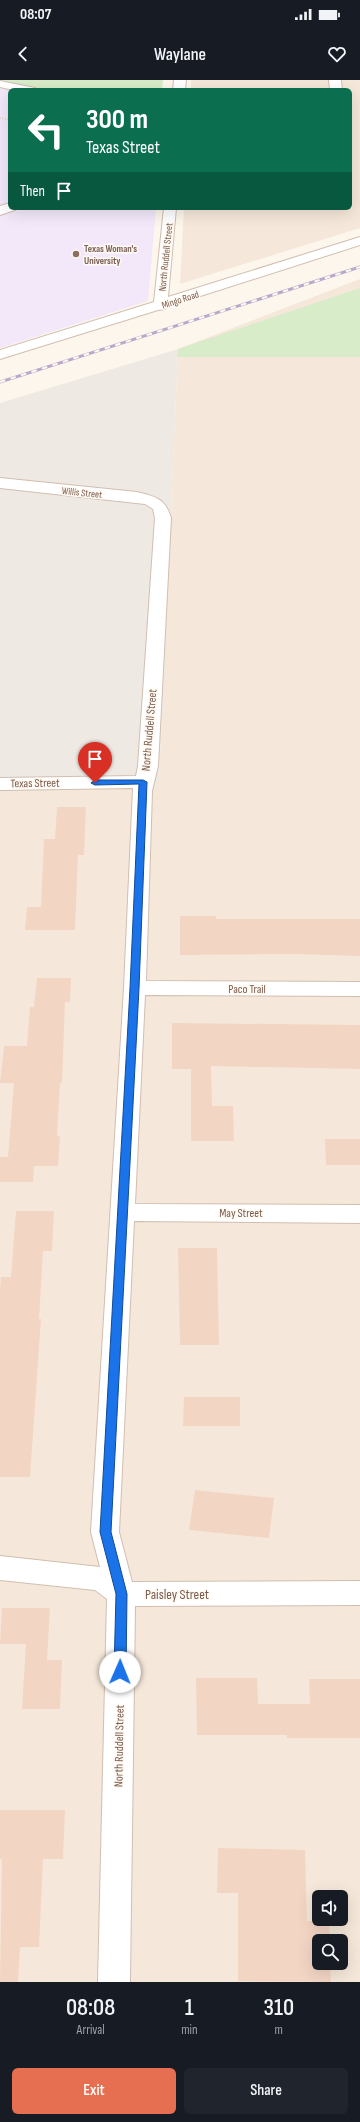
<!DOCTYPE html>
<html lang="en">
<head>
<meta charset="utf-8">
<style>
	:root { --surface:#171b24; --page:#20242c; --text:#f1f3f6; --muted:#9ea1a6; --accent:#e76f51 }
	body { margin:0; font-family:"Sofia Sans Condensed",sans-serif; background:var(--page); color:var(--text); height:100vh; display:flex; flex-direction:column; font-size:15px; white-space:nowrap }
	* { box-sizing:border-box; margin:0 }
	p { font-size:13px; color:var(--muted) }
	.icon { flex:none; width:22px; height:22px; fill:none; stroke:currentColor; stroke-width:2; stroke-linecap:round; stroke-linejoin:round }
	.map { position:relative; height:1902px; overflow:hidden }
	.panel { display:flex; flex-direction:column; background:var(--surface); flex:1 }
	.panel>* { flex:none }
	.banner { position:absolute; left:8px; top:8px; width:344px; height:122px; border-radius:6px; box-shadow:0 4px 16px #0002; background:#0b6e4f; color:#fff; overflow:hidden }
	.fabs { position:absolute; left:312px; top:1810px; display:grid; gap:8px }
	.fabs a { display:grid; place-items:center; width:36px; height:36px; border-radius:6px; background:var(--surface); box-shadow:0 4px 16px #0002; font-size:20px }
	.pin { position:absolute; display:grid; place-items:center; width:34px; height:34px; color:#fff; margin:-41px -17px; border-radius:50% 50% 50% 0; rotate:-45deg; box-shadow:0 0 4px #0007 }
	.pin .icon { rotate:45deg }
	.me { position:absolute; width:44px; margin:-22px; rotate:1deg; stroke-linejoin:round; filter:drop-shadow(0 0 3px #0008) }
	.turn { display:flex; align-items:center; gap:14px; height:84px; padding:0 12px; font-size:18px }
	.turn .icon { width:52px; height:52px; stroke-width:2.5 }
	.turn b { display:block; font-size:28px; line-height:34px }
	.then { display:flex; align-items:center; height:38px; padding:0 12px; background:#0003; gap:8px; font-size:15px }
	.eta { display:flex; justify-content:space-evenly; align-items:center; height:68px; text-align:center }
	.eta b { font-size:24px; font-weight:600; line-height:28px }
	.button { display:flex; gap:8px; margin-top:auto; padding:8px 12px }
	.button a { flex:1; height:46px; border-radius:6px; background:var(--accent); color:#fff; font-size:16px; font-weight:600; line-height:46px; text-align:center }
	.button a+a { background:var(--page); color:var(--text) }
	.status { display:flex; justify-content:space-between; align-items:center; height:28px; padding:0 20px; background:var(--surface); direction:ltr }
	.status svg { height:11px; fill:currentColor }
	header { display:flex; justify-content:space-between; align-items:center; height:52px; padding:0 12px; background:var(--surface); font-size:18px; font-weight:600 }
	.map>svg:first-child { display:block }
	.residential { fill:#f5e8da; fill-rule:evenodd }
	.industrial { fill:#efe9e4 }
	.education { fill:#f3e8fa }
	.green { fill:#d8ecc9 }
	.building { fill:#f3d5c3 }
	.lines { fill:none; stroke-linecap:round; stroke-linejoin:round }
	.minor-casing { stroke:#d1beb0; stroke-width:2 }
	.path { stroke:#d9b8a5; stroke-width:1.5; stroke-dasharray:0.5 2; stroke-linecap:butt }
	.minor { fill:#fff; fill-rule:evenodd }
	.rail-casing { stroke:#b9a8c9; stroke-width:3 }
	.rail { stroke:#fffaf3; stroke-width:2; stroke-dasharray:5.5; stroke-linecap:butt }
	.route { fill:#1a73e8; stroke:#114b97 }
	.education-dot { fill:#8d6e63; stroke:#fffaf3; stroke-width:1.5 }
	.labels { text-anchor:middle; stroke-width:3; stroke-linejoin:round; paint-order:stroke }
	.far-education-label { font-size:10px; font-weight:bold; fill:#785e54; stroke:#fffaf3; text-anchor:start }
	.far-street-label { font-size:10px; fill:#7a5c4d; stroke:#fffaf3 }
	.street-label { font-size:12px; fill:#7a5c4d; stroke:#fffaf3 }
	.near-street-label { font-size:14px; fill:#7a5c4d; stroke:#fffaf3 }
</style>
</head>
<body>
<div class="status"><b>08:07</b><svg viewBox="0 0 49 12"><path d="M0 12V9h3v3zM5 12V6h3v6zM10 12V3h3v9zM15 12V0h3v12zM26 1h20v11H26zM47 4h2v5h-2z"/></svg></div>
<header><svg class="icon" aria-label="back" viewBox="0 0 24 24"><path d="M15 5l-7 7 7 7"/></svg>Waylane<svg class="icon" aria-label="heart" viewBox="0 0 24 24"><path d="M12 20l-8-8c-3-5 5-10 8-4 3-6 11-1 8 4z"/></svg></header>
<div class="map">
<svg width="360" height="1902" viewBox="0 0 360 1902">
	<rect width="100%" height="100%" fill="#fdf6ec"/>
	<path class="residential" d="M191 0H360V148L180 204 184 128H350V10H191Z
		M360 199V1902H0V704L159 702 178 269ZM319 1817H341V1839H319ZM319 1861H341V1883H319Z"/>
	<path class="industrial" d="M178 269 159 702 0 704V323Z"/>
	<path class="education" d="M0 0H163L162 10H10V128H156L148 221 0 268Z"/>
	<path class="green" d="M0 0H163L162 10H41Z
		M360 208V277H177L178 269Z"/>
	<path class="building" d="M57 727H86L84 775H78L75 850H25L27 827H41L44 759H55Z
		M180 836H216V839H360V876L297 874 180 875Z
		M37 898H71L70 922H65L62 1003H60L57 1056H60L58 1086H34L33 1102H0V1077H8L14 1003H0L4 966H27L30 927H34Z
		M172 943 360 945V989L211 986 212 1026H233L234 1061H191V989H172Z
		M325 1059H360V1085H326Z
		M16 1131H54L52 1171H43L39 1239H41L30 1397H0V1210L1 1197H11Z
		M178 1168H217L219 1265H180Z
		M184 1317H240V1346H183Z
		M195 1410 274 1418 269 1458 189 1450Z
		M2 1528H50L47 1580H62L60 1629H22L26 1564H0Z
		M196 1598H257L258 1624H310L309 1599H360V1658H287V1655H197Z
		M0 1730H65L63 1779H43L39 1867H20L18 1902H0L2 1779H0Z
		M218 1768 305 1770 307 1841H329L330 1861H319V1883H330L331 1902 238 1901V1813H217Z"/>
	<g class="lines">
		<defs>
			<path id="minor" d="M174 0H186L185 10H173Z
				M329 0H341L342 10H330Z
				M0 1 35 8 37 10H13L0 7Z
				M10 123V128H16L15 130 0 135V126Z
				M164 128H176L168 217 360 157V165L166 227 165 229 158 230 0 279V270L154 222Z
				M0 398 137 412C156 417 165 418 171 438L158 686 152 711 146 901 360 902V916L145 915 135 1124 360 1125V1143L134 1141 119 1452 132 1502 360 1501V1525L135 1526 130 1902H98L107 1519 95 1510 0 1500V1476L100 1487 91 1452 124 908 133 708 0 710V698L136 696 138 686 155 438 153 429 145 424 0 408Z"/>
		</defs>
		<use href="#minor" class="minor-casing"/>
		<path class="path" d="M0 38 10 40"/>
		<use href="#minor" class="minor"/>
		<defs>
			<path id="rail" d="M0 302 360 187"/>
		</defs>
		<use href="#rail" class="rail-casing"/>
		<use href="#rail" class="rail"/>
	</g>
	<path class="route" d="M143 700 147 702 139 908 111 1452 127 1514 126 1592 124 1595 120 1597 116 1595 114 1592 116 1514 100 1452 130 908 139 704 95 705 91 703 95 700Z"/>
	<circle class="education-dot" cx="76" cy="174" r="4"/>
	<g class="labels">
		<g class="far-education-label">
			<text x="84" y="172">Texas Woman's<tspan x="84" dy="12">University</tspan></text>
		</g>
		<g class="far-street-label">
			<text transform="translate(165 177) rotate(-84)" y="4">North Ruddell Street</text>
			<text transform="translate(180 219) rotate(-18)" y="4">Mingo Road</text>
			<text transform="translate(82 412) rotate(6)" y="4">Willis Street</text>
		</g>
		<g class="street-label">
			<text transform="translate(149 650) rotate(-85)" y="4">North Ruddell Street</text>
			<text transform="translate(35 703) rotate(-1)" y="4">Texas Street</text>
			<text x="247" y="913">Paco Trail</text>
			<text x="241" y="1137">May Street</text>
			<text transform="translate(119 1666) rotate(-89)" y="4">North Ruddell Street</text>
		</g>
		<g class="near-street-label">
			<text x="177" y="1519">Paisley Street</text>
		</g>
	</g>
</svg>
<div class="fabs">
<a><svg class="icon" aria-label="sound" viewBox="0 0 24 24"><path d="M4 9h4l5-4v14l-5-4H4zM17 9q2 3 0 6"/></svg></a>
<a><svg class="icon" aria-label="search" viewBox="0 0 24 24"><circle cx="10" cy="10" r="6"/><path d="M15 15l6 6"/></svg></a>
</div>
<div class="pin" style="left:95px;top:703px;background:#d93025"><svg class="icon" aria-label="arrive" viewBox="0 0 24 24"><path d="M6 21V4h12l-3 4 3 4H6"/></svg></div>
<svg class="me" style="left:120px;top:1592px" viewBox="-20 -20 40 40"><circle r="19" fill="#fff"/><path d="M0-13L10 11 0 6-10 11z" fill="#1a73e8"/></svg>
<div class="banner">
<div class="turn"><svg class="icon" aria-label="left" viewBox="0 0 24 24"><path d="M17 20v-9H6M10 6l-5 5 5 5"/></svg><div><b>300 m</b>Texas Street</div></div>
<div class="then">Then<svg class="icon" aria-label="arrive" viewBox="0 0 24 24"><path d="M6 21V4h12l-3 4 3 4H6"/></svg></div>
</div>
</div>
<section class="panel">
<div class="eta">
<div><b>08:08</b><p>Arrival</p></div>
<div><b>1</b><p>min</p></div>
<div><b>310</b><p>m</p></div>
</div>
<div class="button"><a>Exit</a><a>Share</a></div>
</section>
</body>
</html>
